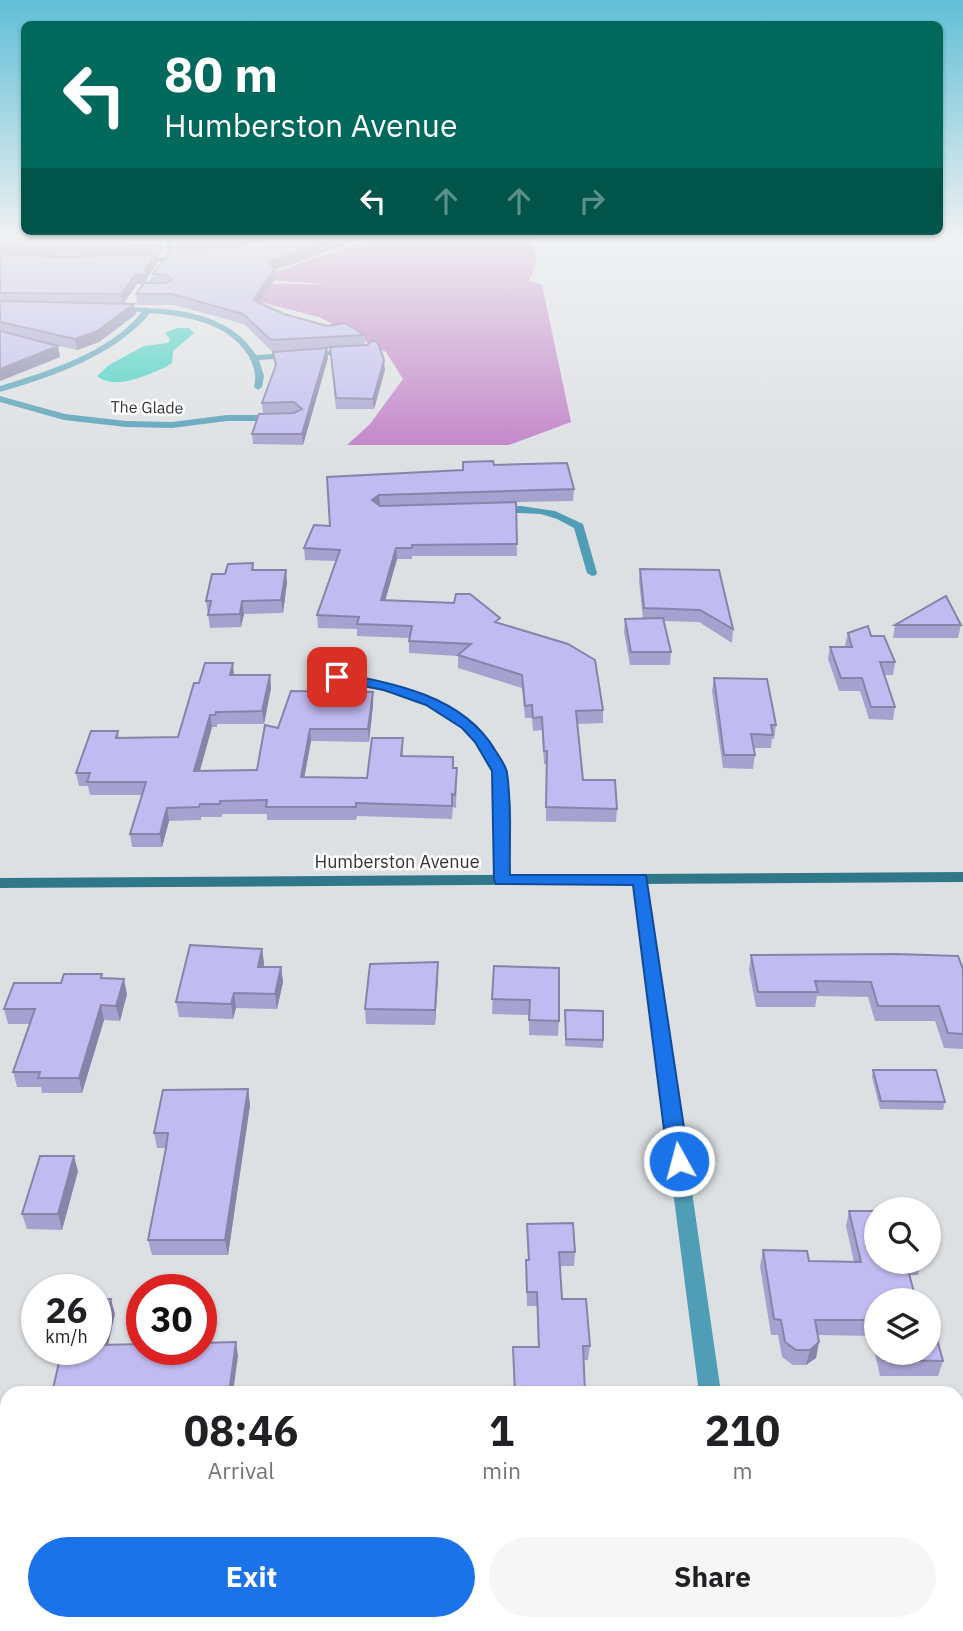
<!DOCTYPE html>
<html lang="en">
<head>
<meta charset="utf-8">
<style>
	:root { --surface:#fff; --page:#f6f6f6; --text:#202124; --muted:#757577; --accent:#1a73e8 }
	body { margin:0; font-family:"IBM Plex Sans",sans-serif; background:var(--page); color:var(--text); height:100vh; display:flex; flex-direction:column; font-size:26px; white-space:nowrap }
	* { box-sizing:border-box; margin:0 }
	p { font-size:23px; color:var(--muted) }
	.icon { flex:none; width:38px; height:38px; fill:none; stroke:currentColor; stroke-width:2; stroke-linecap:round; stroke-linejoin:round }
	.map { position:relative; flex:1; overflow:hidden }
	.panel { position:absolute; left:0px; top:1386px; width:964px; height:245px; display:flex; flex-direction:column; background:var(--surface); border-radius:21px 21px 0 0; box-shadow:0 2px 5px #0004 }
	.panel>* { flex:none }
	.hud { position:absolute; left:21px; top:21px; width:922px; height:214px; border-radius:10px; box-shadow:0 2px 5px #0004; background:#00695c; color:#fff; overflow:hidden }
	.controls { position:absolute; left:864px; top:1197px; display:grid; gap:14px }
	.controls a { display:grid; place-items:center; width:77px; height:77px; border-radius:50%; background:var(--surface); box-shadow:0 2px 5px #0004; font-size:35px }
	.speed { position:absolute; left:21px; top:1274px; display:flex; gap:14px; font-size:35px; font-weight:700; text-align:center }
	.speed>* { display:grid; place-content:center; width:91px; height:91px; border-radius:50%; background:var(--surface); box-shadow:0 2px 5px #0004; line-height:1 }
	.speed small { font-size:18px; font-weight:400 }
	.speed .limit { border:10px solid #d22; background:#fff; color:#111 }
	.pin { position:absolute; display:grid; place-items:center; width:60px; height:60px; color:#fff; margin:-30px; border-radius:14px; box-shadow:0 4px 10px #0006 }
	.me { position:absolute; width:77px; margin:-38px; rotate:353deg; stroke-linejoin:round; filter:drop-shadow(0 0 5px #0008) }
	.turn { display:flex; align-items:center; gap:24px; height:147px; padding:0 28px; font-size:32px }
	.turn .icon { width:91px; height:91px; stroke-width:2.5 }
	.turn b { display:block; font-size:49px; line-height:60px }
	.lanes { display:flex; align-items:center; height:66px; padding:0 28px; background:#0003; justify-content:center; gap:35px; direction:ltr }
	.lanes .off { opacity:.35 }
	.eta { display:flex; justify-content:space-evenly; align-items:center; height:119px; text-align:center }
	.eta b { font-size:42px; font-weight:800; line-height:49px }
	.action { display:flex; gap:14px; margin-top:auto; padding:14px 28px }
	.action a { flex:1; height:80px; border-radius:42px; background:var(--accent); color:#fff; font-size:28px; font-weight:800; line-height:80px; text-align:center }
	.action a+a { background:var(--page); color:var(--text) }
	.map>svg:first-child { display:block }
	.forest { fill:#c07ec6 }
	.water { fill:#35cfbe }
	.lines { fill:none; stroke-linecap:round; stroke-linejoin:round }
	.street { fill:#509eb5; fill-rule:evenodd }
	.secondary { fill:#30778a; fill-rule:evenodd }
	.wall { fill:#a6a1cf }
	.shaded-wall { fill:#8783a9 }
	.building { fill:#c1bbf1; stroke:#8783a9; stroke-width:2 }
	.route { fill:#1a73e8; stroke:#114b97; stroke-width:2 }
	.labels { text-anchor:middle; stroke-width:5; stroke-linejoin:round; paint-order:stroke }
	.far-street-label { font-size:16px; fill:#313334; stroke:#fff }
	.street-label { font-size:18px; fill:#313334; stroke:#fff }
</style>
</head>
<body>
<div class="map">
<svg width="963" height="1631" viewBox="0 0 963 1631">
	<rect width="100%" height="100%" fill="#dde0e3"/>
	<path class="forest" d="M372 238H532L537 261 529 281 542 285 571 422 509 445H347L370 424 403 379 386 352 319 317 252 300 261 284H325L256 279Z"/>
	<path class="water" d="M177 328H189L194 333 173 351 172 363 166 367C147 375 116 391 97 376L109 365 144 346 168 343 170 339 165 333Z"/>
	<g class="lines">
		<path class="street" d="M166 238H172L175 253 155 283H149L162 261 138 262 134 260 138 258 165 257 167 253Z
			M118 307C167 308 227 309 256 355L348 350 352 352 348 354 259 360 264 376 262 387 258 390 254 387C257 375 254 366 248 355 227 322 186 316 150 313 116 355 52 377 0 392V386C48 371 109 353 142 312L115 311 114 309Z
			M0 396 65 414 126 421 172 422 227 415H276L281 418 276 421H227L172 428 126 427 64 420 0 402Z
			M521 506 555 511 583 524 597 573 596 575 592 576 587 573 574 528 557 519 541 514 500 512 495 509 500 506Z
			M337 673C400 683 485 702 505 772 515 806 510 845 509 880L507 883 502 885 495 880C495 845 501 806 492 772 473 704 391 693 333 680L331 677Z
			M640 874 647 879 721 1393H699L633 879Z
			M724 1624H748V1631H724Z"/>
		<path class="secondary" d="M963 872V882L0 888V878Z"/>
	</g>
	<path class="wall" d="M0 238H163V254L156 255 157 264 147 278V283H154L153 274 176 248 174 238H365L275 270V279L259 303 284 314 327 326 365 335V345L385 370 374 409H336L330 348H327L328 358 303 445 253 444 252 434 295 413H263L262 403 275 367 273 352 325 348 272 351 244 324 174 305H137L136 294 143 284H137L123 304 136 314 99 342 77 350 56 345 60 357 0 381Z
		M494 465 574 489 573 501 516 502 517 556H412V559H397L385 600 500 623 603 710V723L578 724 583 780 617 809 616 822 546 821V764H544L542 730 533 731 532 718H525L522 688 458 668V656L409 653V638L357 636V629L318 628 317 615 336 561 305 560 304 548 330 526 327 477 463 470Z
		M253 563 254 570 287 582 283 613 244 614 241 627 210 628 206 601 225 574Z
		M640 569 733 629 732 643 699 622 664 621 671 652 670 665H630L624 632 625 619H643L639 581Z
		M895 625H961L958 638H893Z
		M848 633 871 636 895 662 893 675H884L895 707 893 720 869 719 860 691H839L828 659 830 647H846L845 645Z
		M234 675H270L271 688 264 724H217V727H212L200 771 257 770 278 728 373 705 369 742 311 741 304 777 367 778 403 738V756L457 768 456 808 453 807 452 819 357 816 356 820H267V814H222V817H201V820L169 821 162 847H132L130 834 142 795H90L88 786H79L76 773 118 731 119 738 178 737 199 683Z
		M714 678 776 725 774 739H772L771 748H754L755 755 753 769 723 768 712 691Z
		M262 949 264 964 263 967H281L283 982 277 1009 236 1008 233 1019 179 1017 176 1002Z
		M751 955 963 969V1049L944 1048 935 1021H875L868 997 817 996 815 1007H756L749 970Z
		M438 962V977L435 1025 366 1024 365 1009Z
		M494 966 559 1021 558 1036 529 1035V1015L492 1014Z
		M103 978 127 994 120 1021 104 1020 82 1093H42L41 1087H17L13 1072 30 1024H8L4 1009 61 983Z
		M565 1010 603 1040V1048L565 1046Z
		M873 1070 945 1102 943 1110 880 1109 872 1077Z
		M248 1089 250 1105 228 1255H152L148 1240 166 1148H157L154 1133Z
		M78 1171 62 1230 27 1229 22 1214Z
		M849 1211 877 1262H921L918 1275H910L877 1300V1353H929L943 1361 938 1376H880L871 1336 818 1335 816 1358 806 1365H793L782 1357 778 1335H771L760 1266 763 1250 809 1261 854 1262 846 1226Z
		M527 1224 575 1252 574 1266H560L562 1299 590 1346 588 1360H584L585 1393H514L513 1347H538L537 1306H527L526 1260H528Z
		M957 1519H963V1628L957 1604Z"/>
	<path class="shaded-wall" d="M235 238H265L236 247Z
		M338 238H365L275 270V279L254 310 253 300 268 262Z
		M4 245 6 255 0 257V249Z
		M156 254 157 264 147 278V284H137L123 304 121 294 136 274 145 270Z
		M134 304 136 314 99 342 77 350 75 339Z
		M58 346 60 357 0 381V369Z
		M327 348 328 358 303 445 302 434Z
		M384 360 385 370 374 409 373 399Z
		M379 495 380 506 372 500Z
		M396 548 397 559 382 612 381 600Z
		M286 570 287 582 283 613 281 600Z
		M242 601 244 614 241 627 240 614Z
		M233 663 234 675H230Z
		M270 675 271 688 264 724 262 711Z
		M373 692V705L369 742 368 729Z
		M210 715 212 727 196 784 194 771Z
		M310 729 311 741 302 790 301 777Z
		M167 808 169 821 162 847 160 834Z
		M262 949 264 964 260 982 258 967Z
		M438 962V977L435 1025V1010Z
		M281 967 283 982 277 1009 275 994Z
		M124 979 127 994 120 1021 116 1006Z
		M234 993 236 1008 233 1019 231 1004Z
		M101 1005 104 1020 82 1093 79 1078Z
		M248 1089 250 1105 228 1255 225 1240Z
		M74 1156 78 1171 62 1230 58 1214Z
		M111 1299 115 1314 105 1359 102 1345Z
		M236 1342 238 1356 233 1393H229Z
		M819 1342 816 1358 806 1365 810 1350Z"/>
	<path class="building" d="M0 238H162V245L63 248 4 245 0 249Z
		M263 238H338L268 262 275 269 253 300 284 314 327 326 345 323 365 335 271 340 243 314 172 294H136L144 283H166L172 280 167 275 153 274 173 248 237 247Z
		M0 251 5 254 63 257 156 254 145 270 146 274H136L121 294 0 293Z
		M0 301 134 304 97 331 75 339 0 322Z
		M0 331 58 346 0 369Z
		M373 340 378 343 384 360 373 399 336 398 330 347 367 345Z
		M327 348 302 434H252L259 414 294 413 302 409 294 402 262 403 276 365 273 352Z
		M493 461 494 465 567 463 574 489 379 495 372 500 380 506 516 502 517 544 412 545V548H396L381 600 454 603 456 594H470L500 618 495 622 568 644 595 660 603 710 576 711 583 780H615L617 809 546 807 547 751H544L542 717 533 718 532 705 525 706 522 675 458 655 471 644 409 641 412 626 357 624 359 617 317 615 340 550 304 548 314 525 330 526 327 477 463 470V462Z
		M253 563 252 570H286L281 600 242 601 240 614 208 615 211 601H206L212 574H225L228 564Z
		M640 569 719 570 733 629 700 610 644 608Z
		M946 596 961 625H895Z
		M663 618 671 652H631L625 619Z
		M868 626 871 636H884L895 662H880L895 707H871L862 678H841L830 647H852L848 633Z
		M205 663H233L230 675H270L262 711 216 712 215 715H210L194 771 257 770 265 725 278 728 291 691 373 692 368 729H310L301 777 367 778 372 738H403L401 756 453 757V768H457L455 795 452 794V806L356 803V807H266L267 800 220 801V804H200L199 807 167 808 160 834H130L146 782H87L90 773H76L91 731H118L116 738 178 737 194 683H199Z
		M714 678 767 679 776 725H771L773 735 751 734 755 755H724Z
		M190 945 262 949 258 967H281L275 994 234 993 231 1004 176 1002Z
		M896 954 958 956 963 969V1034L948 1033 939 1006H878L871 982 815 981 818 992H758L751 955Z
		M438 962 435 1010 365 1009 370 964Z
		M494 966 559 968V1021L529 1020 530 1000 492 999Z
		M64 974H102L101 978 124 979 116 1006 101 1005 79 1078H38L40 1072H13L35 1009H4L14 983H61Z
		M565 1010 603 1011V1040L566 1039Z
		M873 1070H936L945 1102 881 1101Z
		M248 1089 225 1240H148L166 1148 168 1133H154L163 1090Z
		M40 1156H74L58 1214H22Z
		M849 1211H877V1262H906L916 1300H877V1326L875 1320H815L819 1342 810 1350H796L785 1342 781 1320 774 1319 763 1250 807 1251 809 1261 861 1262Z
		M573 1223 575 1252H559L562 1299H586L590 1346H583L585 1393H515L513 1347H539L537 1292H527L526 1260H529L527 1224Z
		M111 1299 102 1345 142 1344V1349H201V1343L236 1342 229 1393H52L62 1349H96V1300Z
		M929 1321H932L943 1361 884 1360 883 1353H929Z
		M957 1519H963V1590L957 1566Z"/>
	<linearGradient id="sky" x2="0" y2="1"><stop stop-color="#60bfd7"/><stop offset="0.51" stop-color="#f0f1f2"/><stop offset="1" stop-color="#f0f1f2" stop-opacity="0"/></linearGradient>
	<rect width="963" height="466" fill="url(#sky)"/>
	<path class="route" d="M337 673C394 683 463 696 495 750 499 757 506 765 507 773 512 806 509 842 510 875H646L689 1161 686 1167 679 1169 671 1167 668 1161 633 885 496 884 494 880 492 771 475 742 462 728 426 705 384 690 332 680V674Z"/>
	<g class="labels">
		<g class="far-street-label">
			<text transform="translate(147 407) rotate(1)" y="6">The Glade</text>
		</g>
		<g class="street-label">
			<text x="397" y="868">Humberston Avenue</text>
		</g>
	</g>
</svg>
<div class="controls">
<a><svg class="icon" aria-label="search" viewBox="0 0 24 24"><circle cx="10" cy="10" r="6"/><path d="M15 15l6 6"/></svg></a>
<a><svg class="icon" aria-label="layers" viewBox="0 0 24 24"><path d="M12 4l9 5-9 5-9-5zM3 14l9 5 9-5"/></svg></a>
</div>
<div class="speed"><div>26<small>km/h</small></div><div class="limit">30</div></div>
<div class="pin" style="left:337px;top:677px;background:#d93025"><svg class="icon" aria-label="arrive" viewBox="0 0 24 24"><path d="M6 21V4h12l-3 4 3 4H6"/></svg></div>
<svg class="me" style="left:679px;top:1161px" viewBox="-20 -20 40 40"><circle r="17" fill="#1a73e8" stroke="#fff" stroke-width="3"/><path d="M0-11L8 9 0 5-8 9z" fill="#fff"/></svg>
<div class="hud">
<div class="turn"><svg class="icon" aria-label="left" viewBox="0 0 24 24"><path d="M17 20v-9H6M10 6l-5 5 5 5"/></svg><div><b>80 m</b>Humberston Avenue</div></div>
<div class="lanes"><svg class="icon" aria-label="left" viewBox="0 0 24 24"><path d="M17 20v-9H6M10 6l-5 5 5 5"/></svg><svg class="icon off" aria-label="ahead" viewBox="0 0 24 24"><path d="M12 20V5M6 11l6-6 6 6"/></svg><svg class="icon off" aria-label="ahead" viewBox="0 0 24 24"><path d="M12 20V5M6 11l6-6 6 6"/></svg><svg class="icon off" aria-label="right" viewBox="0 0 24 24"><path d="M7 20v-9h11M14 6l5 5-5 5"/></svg></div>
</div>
<section class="panel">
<div class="eta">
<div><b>08:46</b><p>Arrival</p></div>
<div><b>1</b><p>min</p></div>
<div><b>210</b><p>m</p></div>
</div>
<div class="action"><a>Exit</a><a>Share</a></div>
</section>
</div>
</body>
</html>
